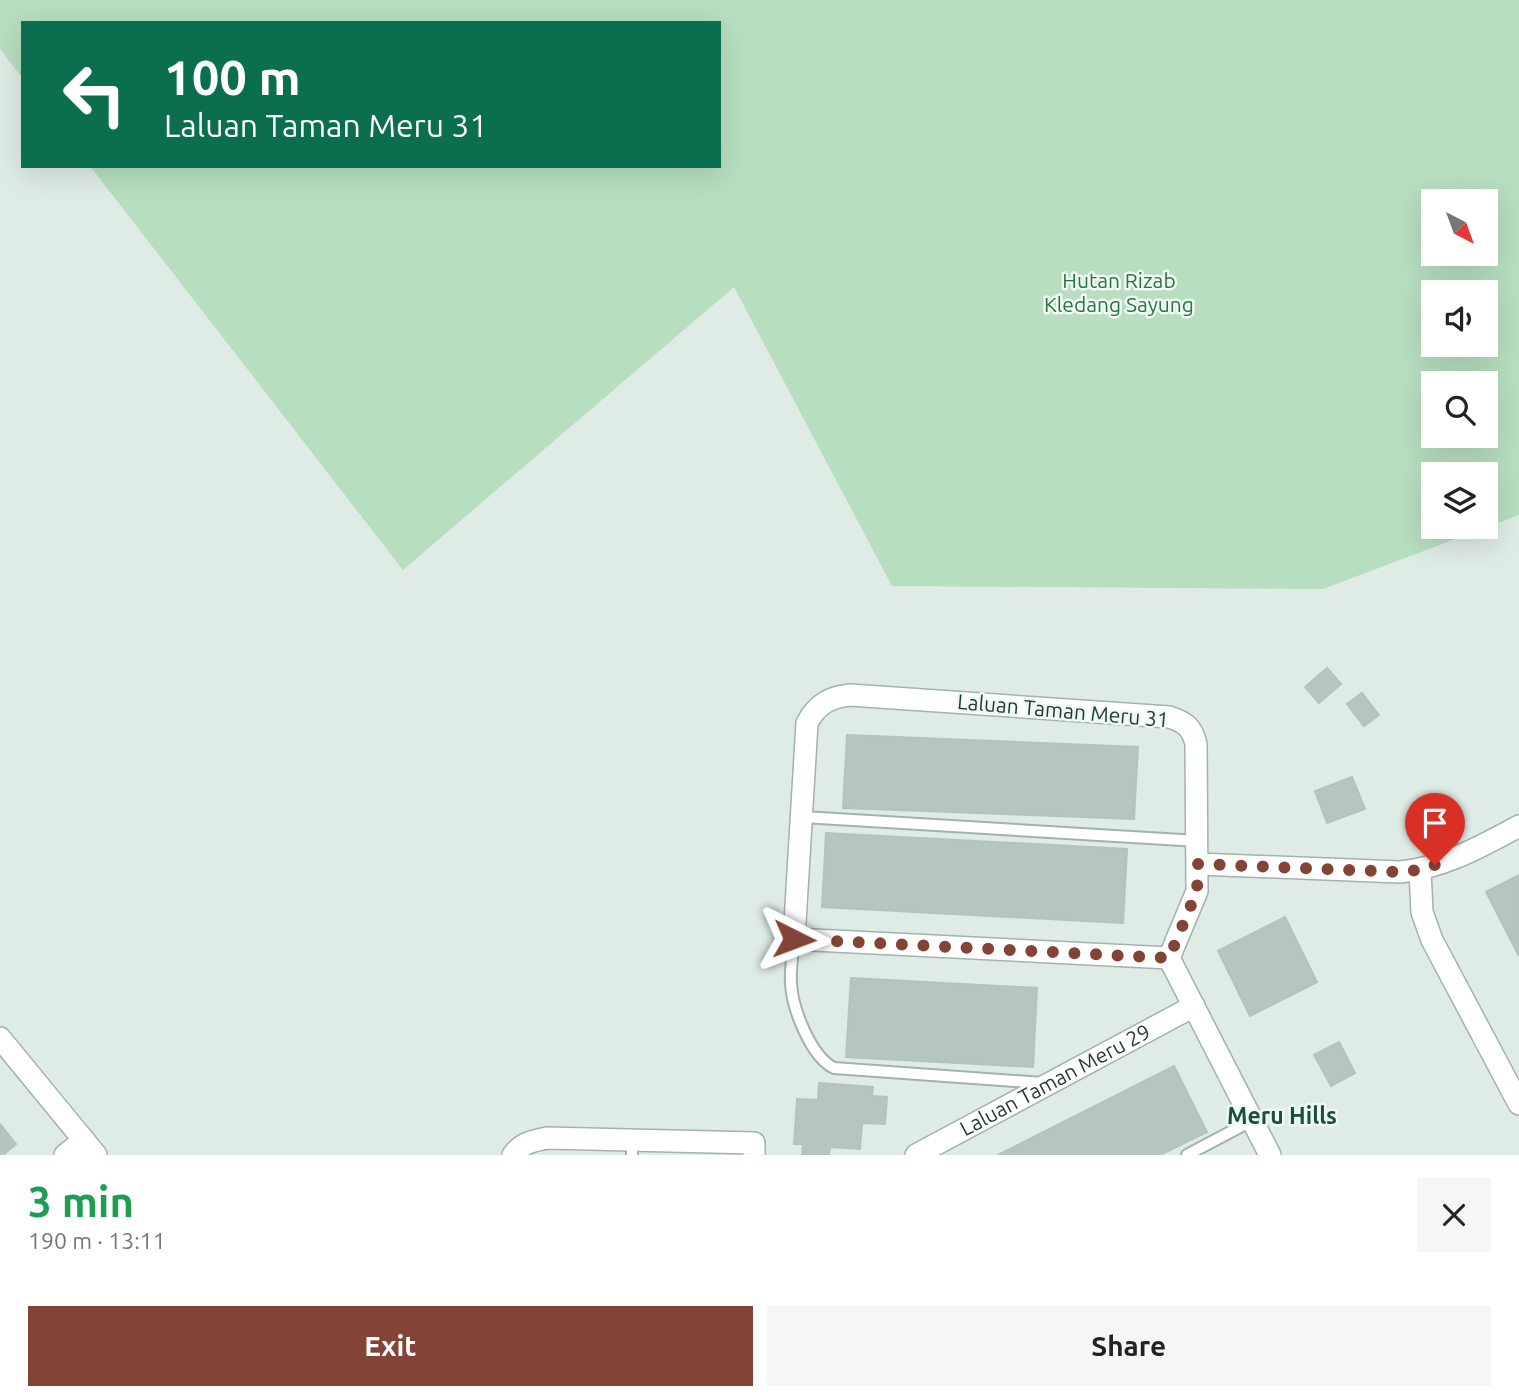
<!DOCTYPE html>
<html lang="en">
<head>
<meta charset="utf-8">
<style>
	:root { --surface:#fff; --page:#f6f6f6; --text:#222; --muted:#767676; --accent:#834437 }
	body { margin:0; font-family:Ubuntu,sans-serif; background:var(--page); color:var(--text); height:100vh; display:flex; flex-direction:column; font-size:26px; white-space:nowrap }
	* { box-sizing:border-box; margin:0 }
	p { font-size:23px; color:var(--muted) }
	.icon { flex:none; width:38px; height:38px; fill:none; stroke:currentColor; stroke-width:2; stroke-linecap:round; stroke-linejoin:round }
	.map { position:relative; height:1155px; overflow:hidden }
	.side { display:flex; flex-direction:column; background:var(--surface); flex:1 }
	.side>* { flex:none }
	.top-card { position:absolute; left:21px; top:21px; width:700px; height:147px; border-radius:0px; box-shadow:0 7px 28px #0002; background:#0b6e4f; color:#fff; overflow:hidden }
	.needle { width:46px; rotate:139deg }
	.tools { position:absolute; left:1421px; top:189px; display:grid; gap:14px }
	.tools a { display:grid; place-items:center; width:77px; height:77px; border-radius:0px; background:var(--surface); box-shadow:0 7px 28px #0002; font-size:35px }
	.pin { position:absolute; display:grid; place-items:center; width:60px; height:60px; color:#fff; margin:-72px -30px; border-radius:50% 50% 50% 0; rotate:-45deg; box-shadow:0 0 7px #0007 }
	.pin .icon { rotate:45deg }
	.me { position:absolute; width:77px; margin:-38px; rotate:93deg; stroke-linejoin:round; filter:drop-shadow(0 0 5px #0008) }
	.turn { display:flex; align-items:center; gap:24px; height:147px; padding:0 28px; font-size:32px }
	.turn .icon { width:91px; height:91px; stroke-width:2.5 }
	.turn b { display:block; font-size:49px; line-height:60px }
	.round { display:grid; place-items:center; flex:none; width:74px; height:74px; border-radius:0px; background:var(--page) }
	.summary { display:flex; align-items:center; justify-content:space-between; height:119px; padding:0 28px }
	h1 { font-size:42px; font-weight:600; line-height:52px; color:#1e9e55 }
	.primary-button { display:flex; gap:14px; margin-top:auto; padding:14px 28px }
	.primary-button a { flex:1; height:80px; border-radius:0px; background:var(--accent); color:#fff; font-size:28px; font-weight:600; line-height:80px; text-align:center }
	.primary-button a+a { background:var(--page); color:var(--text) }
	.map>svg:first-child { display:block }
	.green { fill:#b7debf; fill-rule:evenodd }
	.building { fill:#b5c6be; stroke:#b1c5bc; stroke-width:2 }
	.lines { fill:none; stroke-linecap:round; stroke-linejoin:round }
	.lane-casing { stroke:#a2b3ac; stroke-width:14 }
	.street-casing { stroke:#a2b3ac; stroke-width:24 }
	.lane { stroke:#fff; stroke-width:10 }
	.street { stroke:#fff; stroke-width:21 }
	.route { stroke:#834437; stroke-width:12; stroke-dasharray:0 21.6 }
	.labels { text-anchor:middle; stroke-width:5; stroke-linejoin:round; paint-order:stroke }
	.park-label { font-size:21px; fill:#287540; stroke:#f0f8f3 }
	.street-label { font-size:21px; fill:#1f3c33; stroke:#f0f8f3 }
	.neighbourhood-label { font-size:23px; font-weight:bold; fill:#1a4f3f; stroke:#f0f8f3 }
</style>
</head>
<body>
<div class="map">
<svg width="1519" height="1155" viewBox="0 0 1519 1155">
	<rect width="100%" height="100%" fill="#dfebe5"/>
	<path class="green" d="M0 0H1519V515L1323 589 892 586 734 287 403 570 90 166H719V23H23V79L0 49ZM1433 201H1486V254H1433ZM1433 292H1486V345H1433ZM1433 383H1486V436H1433ZM1433 474H1486V527H1433Z"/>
	<path class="building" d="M1327 668 1341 684 1319 703 1305 687Z
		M1362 693 1379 715 1364 726 1347 704Z
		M847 735 1138 747 1134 819 843 808Z
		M1352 777 1365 809 1327 823 1315 791Z
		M826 833 1127 849 1123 923 822 907Z
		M1519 875V956L1486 892Z
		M1285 917 1317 982 1250 1016 1218 951Z
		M851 978 1037 988 1033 1067 846 1057Z
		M1339 1042 1355 1073 1331 1086 1314 1055Z
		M1174 1066 1207 1132 1160 1155H998Z
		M819 1083 873 1087 872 1096 887 1097 885 1124 862 1123 860 1149 830 1147 829 1155H802L803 1144H794L797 1099 818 1100Z
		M0 1124 16 1144 3 1155H0Z"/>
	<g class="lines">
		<defs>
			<path id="lane" d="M803 817 1198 841
				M794 939C793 953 790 968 791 983 792 1008 811 1057 834 1068L1043 1083
				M632 1155V1140
				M1187 1155 1253 1120"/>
			<g id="street">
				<path d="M850 695 1169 717C1185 722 1192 727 1196 744L1197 891 1169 958 794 939 807 723C817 704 830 697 850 695Z"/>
				<path d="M1198 864 1400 872C1443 868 1482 846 1519 826"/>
				<path d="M1420 870 1422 912 1432 940 1519 1104"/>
				<path d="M1169 958 1270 1155"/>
				<path d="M0 1038 96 1155"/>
				<path d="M65 1155 84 1140"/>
				<path d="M513 1155C522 1143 532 1141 547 1138L754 1143V1155"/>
				<path id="s1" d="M916 1155 1194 1006"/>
			</g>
		</defs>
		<use href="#lane" class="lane-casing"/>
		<use href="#street" class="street-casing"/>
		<use href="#lane" class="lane"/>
		<use href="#street" class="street"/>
	</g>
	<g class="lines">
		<path class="route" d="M794 939 1169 958 1197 891 1198 864 1400 872 1419 870 1435 865"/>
	</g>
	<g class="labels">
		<g class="park-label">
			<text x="1119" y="288">Hutan Rizab<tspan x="1119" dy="24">Kledang Sayung</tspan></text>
		</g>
		<g class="street-label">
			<text transform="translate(1063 711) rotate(5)" y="7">Laluan Taman Meru 31</text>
			<text dy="7" stroke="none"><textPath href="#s1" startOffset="158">Laluan Taman Meru 29</textPath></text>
		</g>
		<g class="neighbourhood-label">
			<text x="1282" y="1124">Meru Hills</text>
		</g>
	</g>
</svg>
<div class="tools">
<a><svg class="needle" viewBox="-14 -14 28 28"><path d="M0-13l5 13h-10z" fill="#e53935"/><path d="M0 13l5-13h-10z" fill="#767676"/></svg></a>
<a><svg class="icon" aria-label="sound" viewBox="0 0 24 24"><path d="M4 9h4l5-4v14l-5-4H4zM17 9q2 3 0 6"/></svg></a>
<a><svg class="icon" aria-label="search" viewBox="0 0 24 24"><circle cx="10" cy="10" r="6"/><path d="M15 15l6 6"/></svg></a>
<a><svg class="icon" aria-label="layers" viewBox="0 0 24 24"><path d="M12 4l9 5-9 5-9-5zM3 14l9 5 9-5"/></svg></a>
</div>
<div class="pin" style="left:1435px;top:865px;background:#d93025"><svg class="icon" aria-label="arrive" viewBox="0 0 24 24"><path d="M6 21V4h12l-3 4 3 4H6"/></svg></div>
<svg class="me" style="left:794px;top:939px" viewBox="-20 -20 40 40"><path d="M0-17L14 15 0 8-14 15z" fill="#834437" stroke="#fff" stroke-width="4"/></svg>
<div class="top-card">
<div class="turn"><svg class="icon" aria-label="left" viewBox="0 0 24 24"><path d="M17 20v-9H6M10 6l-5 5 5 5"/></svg><div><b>100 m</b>Laluan Taman Meru 31</div></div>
</div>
</div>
<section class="side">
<div class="summary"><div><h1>3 min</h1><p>190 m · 13:11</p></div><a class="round"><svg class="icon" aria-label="close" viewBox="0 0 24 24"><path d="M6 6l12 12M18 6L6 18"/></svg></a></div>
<div class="primary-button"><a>Exit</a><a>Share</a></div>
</section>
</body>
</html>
